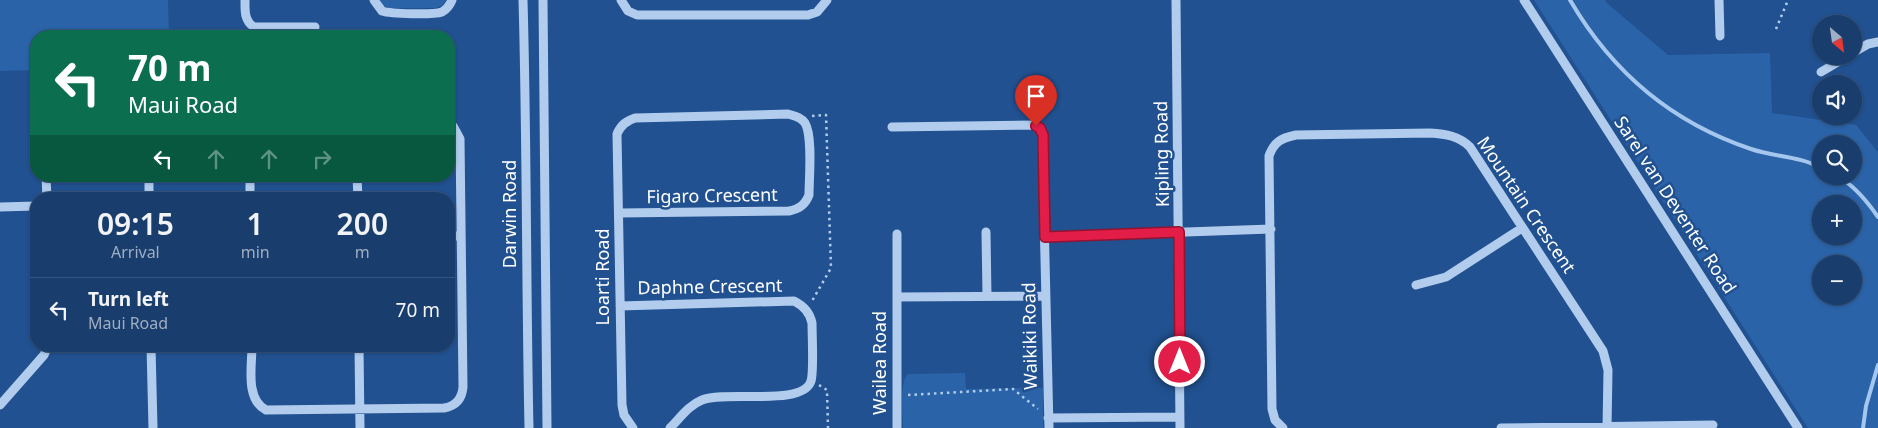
<!DOCTYPE html>
<html lang="en">
<head>
<meta charset="utf-8">
<style>
	:root { --surface:#193d6c; --page:#264874; --text:#f1f3f6; --muted:#9faec2; --line:#37567f }
	body { margin:0; font-family:"Noto Sans",sans-serif; background:var(--page); color:var(--text); height:100vh; display:flex; flex-direction:column; font-size:19px; white-space:nowrap }
	* { box-sizing:border-box; margin:0 }
	p { font-size:16px; color:var(--muted) }
	.icon { flex:none; width:28px; height:28px; fill:none; stroke:currentColor; stroke-width:2; stroke-linecap:round; stroke-linejoin:round }
	.map { position:relative; flex:1; overflow:hidden }
	.side { position:absolute; left:30px; top:192px; width:425px; height:160px; display:flex; flex-direction:column; background:var(--surface); border-radius:20px; box-shadow:0 1px 4px #0004,0 0 0 1px var(--line) }
	.side>* { flex:none }
	.hud { position:absolute; left:30px; top:30px; width:425px; height:152px; border-radius:20px; box-shadow:0 1px 4px #0004,0 0 0 1px var(--line); background:#0b6e4f; color:#fff; overflow:hidden }
	.needle { width:32px; rotate:151deg }
	.tools { position:absolute; left:1812px; top:15px; display:grid; gap:10px }
	.tools a { display:grid; place-items:center; width:50px; height:50px; border-radius:50%; background:var(--surface); box-shadow:0 1px 4px #0004,0 0 0 1px var(--line); font-size:25px }
	.pin { position:absolute; display:grid; place-items:center; width:42px; height:42px; color:#fff; margin:-51px -21px; border-radius:50% 50% 50% 0; rotate:-45deg; box-shadow:0 0 5px #0007 }
	.pin .icon { rotate:45deg }
	.me { position:absolute; width:55px; margin:-28px; rotate:0deg; stroke-linejoin:round; filter:drop-shadow(0 0 4px #0008) }
	.turn { display:flex; align-items:center; gap:18px; height:105px; padding:0 15px; font-size:22px }
	.turn .icon { width:65px; height:65px; stroke-width:2.5 }
	.turn b { display:block; font-size:35px; line-height:42px }
	.lanes { display:flex; align-items:center; height:48px; padding:0 15px; background:#0003; justify-content:center; gap:25px; direction:ltr }
	.lanes .off { opacity:.35 }
	.eta { display:flex; justify-content:space-evenly; align-items:center; height:85px; text-align:center }
	.eta b { font-size:30px; font-weight:600; line-height:35px }
	ul { padding:0; list-style:none }
	li { display:flex; align-items:center; gap:15px; height:65px; padding:0 15px; border-top:1px solid var(--line) }
	li div { flex:1 }
	li b { display:block; font-size:19px }
	li em { font-style:normal }
	.map>svg:first-child { display:block }
	.green { fill:#2b63a8; fill-rule:evenodd }
	.lines { fill:none; stroke-linecap:round; stroke-linejoin:round }
	.stream { stroke:#a5c7ee; stroke-width:4 }
	.path { stroke:#b1ccec; stroke-width:2.5; stroke-dasharray:2.5 4; stroke-linecap:butt }
	.minor { stroke:#b1ccec; stroke-width:9 }
	.route-casing { stroke:#92132f; stroke-width:12 }
	.route { stroke:#e11d48; stroke-width:9 }
	.labels { text-anchor:middle; stroke-width:5; stroke-linejoin:round; paint-order:stroke }
	.street-label { font-size:18px; fill:#fff; stroke:#215190 }
</style>
</head>
<body>
<div class="map">
<svg width="1878" height="428" viewBox="0 0 1878 428">
	<rect width="100%" height="100%" fill="#215190"/>
	<path class="green" d="M0 0H168L169 36H36V70L0 71Z
		M380 0H446L443 5 436 8H389L383 5Z
		M1534 0H1605L1607 3 1668 55 1770 53 1772 113 1856 125 1878 152V428H1808ZM1821 144H1854V176H1821ZM1821 204H1854V236H1821ZM1821 264H1854V296H1821Z
		M965 373 966 389 1043 388V428H903C903 415 899 382 908 374Z"/>
	<g class="lines">
		<path class="stream" d="M1570 0C1612 72 1673 123 1751 149 1774 157 1800 156 1821 168
			M1837 176C1854 185 1867 201 1878 217
			M1863 428 1866 406 1878 365"/>
		<path class="path" d="M1776 29 1788 0
			M812 116 826 115 831 268 812 301
			M819 385 827 390 828 428
			M908 395 1013 389 1038 409"/>
		<path class="minor" d="M245 0C245 10 244 21 254 27H315
			M374 0 382 11C391 14 433 15 442 12 447 9 450 5 452 0
			M523 0C527 143 526 285 529 428
			M543 0 547 428
			M621 0 628 11 637 15H808L817 12 827 0
			M1176 0 1180 428
			M1524 0 1798 428
			M1719 0 1720 36
			M1854 52 1868 44 1878 42
			M1821 72 1848 56
			M892 127 1035 125 1042 132 1049 428
			M46 176 47 199
			M149 176V199
			M250 176V199
			M357 176 358 199
			M0 207 36 206
			M619 213 789 211C799 209 805 205 809 195 809 179 813 136 805 123 801 117 794 116 788 114L635 118C626 121 621 125 617 134L622 405 624 415 633 428
			M986 232 987 296
			M897 234V428
			M449 236H461
			M1045 237 1271 229
			M1416 285 1446 277 1522 228
			M897 297 1045 296
			M620 306 794 301C804 306 810 313 812 323 812 336 814 372 811 381 803 407 726 390 702 400 689 405 680 418 670 428
			M151 346 153 428
			M252 346C252 366 245 399 266 410L444 408C456 406 462 399 463 387L460 139 453 126 449 123
			M359 346 360 428
			M0 405 44 355 48 346
			M1048 418 1180 417
			M1283 428 1275 420 1272 409 1269 156C1274 142 1281 138 1296 135L1430 133C1446 134 1459 136 1470 147L1603 351 1608 370 1607 428
			M1501 428 1713 425"/>
	</g>
	<g class="lines">
		<defs>
			<path id="route" d="M1036 126 1040 128 1043 135 1045 237 1179 232 1180 362"/>
		</defs>
		<use href="#route" class="route-casing"/>
		<use href="#route" class="route"/>
	</g>
	<g class="labels">
		<g class="street-label">
			<text transform="translate(1162 154) rotate(-91)" y="6">Kipling Road</text>
			<text transform="translate(712 196) rotate(-1)" y="6">Figaro Crescent</text>
			<text transform="translate(1526 205) rotate(56)" y="6">Mountain Crescent</text>
			<text transform="translate(1675 205) rotate(57)" y="6">Sarel van Deventer Road</text>
			<text transform="translate(510 214) rotate(-90)" y="6">Darwin Road</text>
			<text transform="translate(603 277) rotate(-90)" y="6">Loarti Road</text>
			<text transform="translate(710 287) rotate(-1)" y="6">Daphne Crescent</text>
			<text transform="translate(1030 336) rotate(-91)" y="6">Waikiki Road</text>
			<text transform="translate(880 363) rotate(-90)" y="6">Wailea Road</text>
		</g>
	</g>
</svg>
<div class="tools">
<a><svg class="needle" viewBox="-14 -14 28 28"><path d="M0-13l5 13h-10z" fill="#e53935"/><path d="M0 13l5-13h-10z" fill="#9faec2"/></svg></a>
<a><svg class="icon" aria-label="sound" viewBox="0 0 24 24"><path d="M4 9h4l5-4v14l-5-4H4zM17 9q2 3 0 6"/></svg></a>
<a><svg class="icon" aria-label="search" viewBox="0 0 24 24"><circle cx="10" cy="10" r="6"/><path d="M15 15l6 6"/></svg></a>
<a>+</a>
<a>−</a>
</div>
<div class="pin" style="left:1036px;top:126px;background:#d93025"><svg class="icon" aria-label="arrive" viewBox="0 0 24 24"><path d="M6 21V4h12l-3 4 3 4H6"/></svg></div>
<svg class="me" style="left:1180px;top:362px" viewBox="-20 -20 40 40"><circle r="17" fill="#e11d48" stroke="#fff" stroke-width="3"/><path d="M0-11L8 9 0 5-8 9z" fill="#fff"/></svg>
<div class="hud">
<div class="turn"><svg class="icon" aria-label="left" viewBox="0 0 24 24"><path d="M17 20v-9H6M10 6l-5 5 5 5"/></svg><div><b>70 m</b>Maui Road</div></div>
<div class="lanes"><svg class="icon" aria-label="left" viewBox="0 0 24 24"><path d="M17 20v-9H6M10 6l-5 5 5 5"/></svg><svg class="icon off" aria-label="ahead" viewBox="0 0 24 24"><path d="M12 20V5M6 11l6-6 6 6"/></svg><svg class="icon off" aria-label="ahead" viewBox="0 0 24 24"><path d="M12 20V5M6 11l6-6 6 6"/></svg><svg class="icon off" aria-label="right" viewBox="0 0 24 24"><path d="M7 20v-9h11M14 6l5 5-5 5"/></svg></div>
</div>
<section class="side">
<div class="eta">
<div><b>09:15</b><p>Arrival</p></div>
<div><b>1</b><p>min</p></div>
<div><b>200</b><p>m</p></div>
</div>
<ul>
<li><svg class="icon" aria-label="left" viewBox="0 0 24 24"><path d="M17 20v-9H6M10 6l-5 5 5 5"/></svg><div><b>Turn left</b><p>Maui Road</p></div><em>70 m</em></li>
</ul>
</section>
</div>
</body>
</html>
